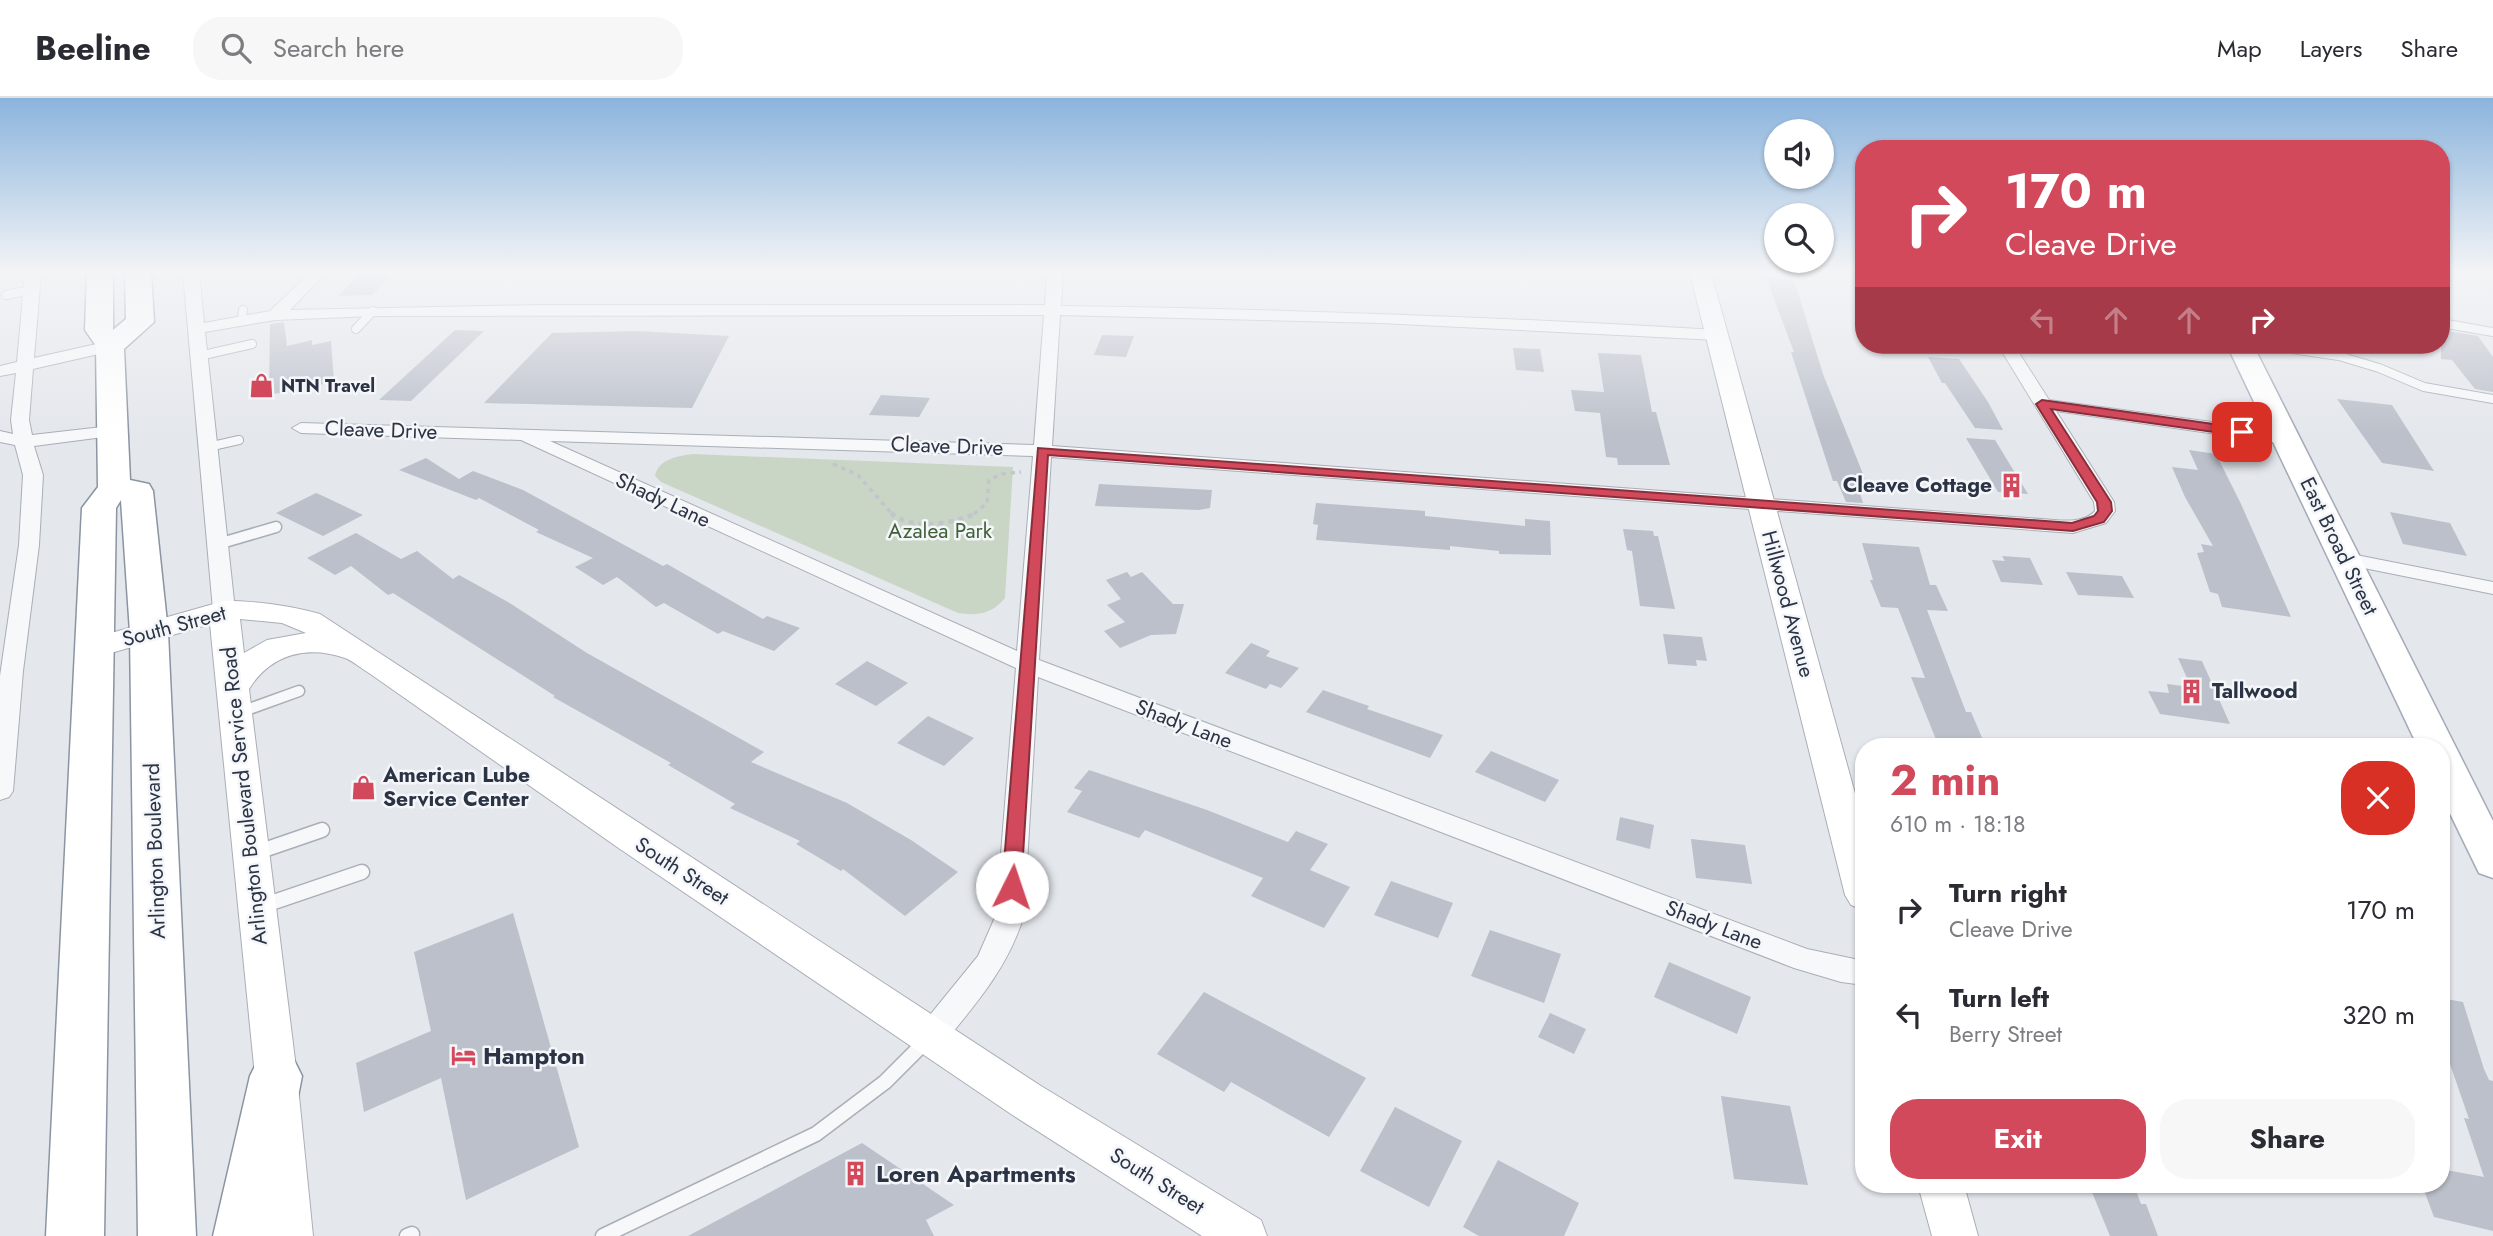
<!DOCTYPE html>
<html lang="en">
<head>
<meta charset="utf-8">
<style>
	:root { --surface:#fff; --page:#f7f7f7; --text:#2b2b33; --muted:#7c7c81; --line:#e1e1e2; --accent:#d1495b }
	body { margin:0; font-family:Jost,sans-serif; background:var(--page); color:var(--text); height:100vh; display:flex; flex-direction:column; font-size:26px; white-space:nowrap }
	* { box-sizing:border-box; margin:0 }
	p { font-size:23px; color:var(--muted) }
	.icon { flex:none; width:38px; height:38px; fill:none; stroke:currentColor; stroke-width:2; stroke-linecap:round; stroke-linejoin:round }
	.map { position:relative; flex:1; overflow:hidden }
	.side { position:absolute; left:1855px; top:640px; width:595px; height:455px; display:flex; flex-direction:column; background:var(--surface); border-radius:28px; box-shadow:0 2px 5px #0004 }
	.side>* { flex:none }
	.top-card { position:absolute; left:1855px; top:42px; width:595px; height:214px; border-radius:28px; box-shadow:0 2px 5px #0004; background:#d1495b; color:#fff; overflow:hidden }
	.buttons { position:absolute; left:1764px; top:21px; display:grid; gap:14px }
	.buttons a { display:grid; place-items:center; width:70px; height:70px; border-radius:50%; background:var(--surface); box-shadow:0 2px 5px #0004; font-size:35px }
	.pin { position:absolute; display:grid; place-items:center; width:60px; height:60px; color:#fff; margin:-30px; border-radius:14px; box-shadow:0 4px 10px #0006 }
	.me { position:absolute; width:77px; margin:-38px; rotate:4deg; stroke-linejoin:round; filter:drop-shadow(0 0 5px #0008) }
	.turn { display:flex; align-items:center; gap:24px; height:147px; padding:0 35px; font-size:32px }
	.turn .icon { width:91px; height:91px; stroke-width:2.5 }
	.turn b { display:block; font-size:49px; line-height:60px }
	.lanes { display:flex; align-items:center; height:66px; padding:0 35px; background:#0003; justify-content:center; gap:35px; direction:ltr }
	.lanes .off { opacity:.35 }
	.round { display:grid; place-items:center; flex:none; width:74px; height:74px; border-radius:28px; background:var(--page) }
	.summary { display:flex; align-items:center; justify-content:space-between; height:119px; padding:0 35px }
	h1 { font-size:42px; font-weight:700; line-height:52px; color:var(--accent) }
	.primary-button { display:flex; gap:14px; margin-top:auto; padding:14px 35px }
	.primary-button a { flex:1; height:80px; border-radius:28px; background:var(--accent); color:#fff; font-size:28px; font-weight:700; line-height:80px; text-align:center }
	.primary-button a+a { background:var(--page); color:var(--text) }
	ul { padding:0; list-style:none }
	li { display:flex; align-items:center; gap:21px; height:105px; padding:0 35px }
	li div { flex:1 }
	li b { display:block; font-size:26px }
	li em { font-style:normal }
	header { display:flex; align-items:center; gap:42px; box-sizing:border-box; height:98px; padding:0 35px; background:var(--surface); border-bottom:2px solid var(--line) }
	header strong { font-size:33px }
	nav { display:flex; gap:38px; margin-inline-start:auto; font-size:24px }
	.search { width:490px; height:63px; background:var(--page); display:flex; align-items:center; gap:18px; box-sizing:border-box; padding:0 24px; border-radius:28px; color:var(--muted); font-size:26px }
	.map>svg:first-child { display:block }
	.green { fill:#c9d6c5 }
	.building { fill:#bbc0ca }
	.lines { fill:none; stroke-linecap:round; stroke-linejoin:round }
	.lane-far2-casing { stroke:#a9aeb7; stroke-width:10 }
	.lane-far1-casing { stroke:#a9aeb7; stroke-width:13 }
	.lane-casing { stroke:#a9aeb7; stroke-width:17 }
	.street-casing { stroke:#a9aeb7; stroke-width:2 }
	.secondary-casing { stroke:#a9aeb7; stroke-width:2 }
	.primary-casing { stroke:#a3abb8; stroke-width:3 }
	.highway-casing { stroke:#8b94a3; stroke-width:3 }
	.path-far1 { stroke:#c2c5cb; stroke-width:3.5; stroke-dasharray:4.5 4.5; stroke-linecap:butt }
	.path { stroke:#c2c5cb; stroke-width:4.5; stroke-dasharray:5 5; stroke-linecap:butt }
	.lane-far2 { stroke:#f7f8fa; stroke-width:8 }
	.lane-far1 { stroke:#f7f8fa; stroke-width:10 }
	.lane { stroke:#f7f8fa; stroke-width:14 }
	.street { fill:#f7f8fa; fill-rule:evenodd }
	.secondary { fill:#fff; fill-rule:evenodd }
	.primary { fill:#fff; fill-rule:evenodd }
	.highway { fill:#fff; fill-rule:evenodd }
	.route { fill:#d1495b; stroke:#882f3b; stroke-width:2 }
	.labels { text-anchor:middle; stroke-width:5; stroke-linejoin:round; paint-order:stroke }
	.far-poi-label { font-size:18px; font-weight:bold; fill:#2b3445; stroke:#f4f6f9; text-anchor:start }
	.street-label { font-size:21px; fill:#2b3445; stroke:#f4f6f9 }
	.poi-label { font-size:21px; font-weight:bold; fill:#2b3445; stroke:#f4f6f9; text-anchor:start }
	.park-label { font-size:21px; fill:#3f6138; stroke:#f4f6f9 }
	.near-poi-label { font-size:24px; font-weight:bold; fill:#2b3445; stroke:#f4f6f9; text-anchor:start }
</style>
</head>
<body>
<header>
<strong>Beeline</strong>
<div class="search"><svg class="icon" aria-label="search" viewBox="0 0 24 24"><circle cx="10" cy="10" r="6"/><path d="M15 15l6 6"/></svg>Search here</div>
<nav><a>Map</a><a>Layers</a><a>Share</a></nav>
</header>
<div class="map">
<svg width="2493" height="1138" viewBox="0 0 2493 1138">
	<rect width="100%" height="100%" fill="#e4e7ec"/>
	<path class="green" d="M693 356 1013 369 1005 500C992 516 977 518 958 515L661 384 655 378C658 361 678 358 693 356Z"/>
	<path class="building" d="M361 175H393L372 197 338 198Z
		M1766 180 1794 182 1823 276 1865 381H1859L1861 386H1857L1863 405 1846 404 1837 383H1833L1791 254H1794Z
		M284 224 287 248 312 242V247L331 243 334 284 269 297 270 226Z
		M455 232 484 233 411 303 379 302Z
		M2441 232 2478 238 2493 259V294L2475 291 2452 262 2441 261Z
		M637 233 729 238 692 310 484 305 552 235Z
		M1102 237 1134 238 1126 259 1094 257Z
		M1513 250 1540 251 1544 274 1516 272Z
		M1598 255 1641 257 1652 314H1656L1670 367H1618L1617 360 1606 359 1600 315 1575 313 1571 292 1604 294Z
		M1928 259 1959 261 1988 304 2003 332 1975 330 1945 285H1942Z
		M881 297 930 300 919 319 869 317Z
		M2337 301 2392 307 2434 373 2382 365Z
		M1966 340 1995 342 2028 396 1998 394Z
		M2189 352 2216 356 2241 406 2291 519 2222 509 2218 496 2210 494 2197 455 2204 454 2201 446 2213 448 2185 399 2172 369 2198 372Z
		M426 360 459 381 473 373 523 392 663 468 667 466 763 521 767 518 800 530 774 553 723 533 718 536 664 505 656 509 617 479 603 487 575 469 593 460 536 434 539 432 479 400 476 402 399 372Z
		M1099 386 1212 392 1210 410 1199 412 1095 408Z
		M316 395 323 398 363 417 323 438 276 415Z
		M1316 405 1425 413V418L1525 428V421L1550 423 1551 457 1499 456V453L1450 448V452L1316 442 1318 427 1313 426Z
		M2390 414 2450 425 2467 458 2403 446Z
		M1623 431 1653 433 1654 438H1658L1675 511 1640 508 1632 453 1627 452Z
		M356 435 401 461 417 453 453 481 459 477 508 504 587 555 764 654 751 664 847 705 911 742 958 774 905 818 843 771 841 773 796 746 800 743 730 710 735 706 668 667 671 665 553 599 555 598 393 495 388 497 351 468 335 477 307 460Z
		M1862 445 1919 449 1930 487H1936L1948 513 1927 512 1966 614H1971L1986 649H1939L1911 579 1925 580 1898 510 1881 509 1870 482H1873Z
		M2002 458 2030 460 2043 487 2001 484 1992 462 2005 463Z
		M1127 474 1131 479 1142 474 1173 506H1184L1176 536 1151 537 1120 550 1104 533 1125 524 1107 507 1121 501 1106 482Z
		M2066 474 2122 478 2134 500 2078 497Z
		M1663 536 1702 539 1707 563 1696 562 1697 568 1668 566Z
		M1251 545 1270 553 1266 558 1299 570 1281 590 1270 586 1266 591 1225 575Z
		M2178 560 2202 563 2230 626 2160 616 2148 593 2169 595 2167 586 2191 589Z
		M867 563 908 585 876 608 835 586Z
		M1323 592 1369 608 1367 611 1443 637 1430 660 1306 614Z
		M928 618 974 640 944 668 897 645Z
		M1491 653 1559 682 1545 704 1475 674Z
		M1089 672 1207 712 1288 744 1296 733 1328 746 1310 772 1350 789 1324 830 1251 798 1263 780 1145 732 1139 740 1067 714 1082 693 1074 690Z
		M1620 719 1654 727 1650 751 1616 742Z
		M1691 741 1745 747 1752 786 1696 780Z
		M1391 783 1453 805 1438 840 1374 817Z
		M513 815 579 1049 466 1102 441 980 364 1014 356 965 431 933 414 854Z
		M1490 832 1561 856 1544 905 1471 878Z
		M1669 864 1751 899 1737 936 1654 899Z
		M1204 894 1366 980 1329 1039 1231 984 1224 994 1157 956Z
		M2441 900 2463 904 2484 971 2489 982 2493 983V1133L2434 1119 2422 1087H2441V1071L2484 1079 2464 1020 2469 1021 2441 940Z
		M1550 915 1586 931 1574 956 1538 939Z
		M1721 998 1790 1008 1808 1087 1734 1081Z
		M1395 1009 1462 1043 1429 1109 1360 1073Z
		M862 1045 954 1107 926 1122 934 1138H688Z
		M1498 1062 1579 1105 1564 1138H1479L1463 1129Z
		M2089 1087H2134L2141 1106H2146L2158 1138H2110Z"/>
	<g class="lines">
		<defs>
			<path id="lane-far2" d="M6 197 31 192
				M242 221 243 212
				M2441 225 2493 234
				M356 231 373 213
				M2265 247 2339 258 2379 270 2424 289 2493 301
				M199 258 252 246
				M208 349 239 342"/>
			<path id="lane-far1" d="M218 446 276 429
				M238 615 299 593"/>
			<path id="lane" d="M258 754 322 732
				M262 808 362 774
				M407 1138 412 1136
				M603 1138 816 1036 885 984 925 944"/>
			<path id="street" d="M25 175H41L34 260 110 243 118 248 116 252 33 271 29 322 32 337 111 328 120 333 111 338 34 348 43 377 39 447 23 573 13 693 9 699 0 702V578L19 447 23 377 15 347 0 344V333L13 336 11 322 16 275 0 278V268L17 264Z
				M183 175H199L204 225 270 213 310 175H326L290 212 541 207H1045L1047 175H1063L1061 208C1280 211 1498 219 1717 232L1725 237 1717 242 1381 225 1060 217 1052 348 2054 422C2068 423 2085 424 2095 413L2094 404 1998 247H2014L2049 302 2286 334 2295 340 2286 346 2056 313 2114 404 2115 413 2106 425 2073 435 1051 359 1039 562 1807 851 1864 863V887L1841 884 1794 870 1038 579 1024 817C1009 868 976 906 943 946L932 950 921 946 917 937 921 928 978 858 996 817 1016 570 521 342 301 335 292 330 301 325 1034 347 1044 217 373 218 275 222 205 234 235 512 232 517H216L213 512ZM550 343 1033 358 1017 553Z
				M2346 455 2493 484V496L2339 465 2336 461 2339 457Z"/>
			<path id="secondary" d="M1690 175H1711L1864 728V812L1851 807 1845 797Z
				M224 503C258 503 287 507 320 516L1041 988 1261 1122 1267 1138H1202L1011 1016 620 751 369 575C362 571 353 563 345 560 307 547 271 556 249 591L297 978 313 1138H267L255 978 210 526 94 560 83 557 79 550 83 543ZM240 521 282 525 306 535 267 542 244 555Z
				M1918 1087H1964L1978 1138H1932Z"/>
			<path id="primary" d="M2227 247H2253L2493 723V780L2479 775 2441 697V649H2418Z"/>
			<path id="highway" d="M87 175H113V232L126 221 125 175H151L154 224 124 251 130 382 149 386 153 393 168 534 196 1138H138L130 534 121 402 116 410 104 1138H46L82 410 98 389 96 248 85 232Z
				M276 955 294 962 302 978 271 1138H213L250 978 258 962Z"/>
		</defs>
		<use href="#lane-far2" class="lane-far2-casing"/>
		<use href="#lane-far1" class="lane-far1-casing"/>
		<use href="#lane" class="lane-casing"/>
		<use href="#street" class="street-casing"/>
		<use href="#secondary" class="secondary-casing"/>
		<use href="#primary" class="primary-casing"/>
		<use href="#highway" class="highway-casing"/>
		<path class="path-far1" d="M833 366 858 377 892 416
			M974 416 987 405 989 382 1002 376 1021 374"/>
		<path class="path" d="M891 415C912 433 952 426 977 415"/>
		<use href="#lane-far2" class="lane-far2"/>
		<use href="#lane-far1" class="lane-far1"/>
		<use href="#lane" class="lane"/>
		<use href="#street" class="street"/>
		<use href="#secondary" class="secondary"/>
		<use href="#primary" class="primary"/>
		<use href="#highway" class="highway"/>
	</g>
	<linearGradient id="sky" x2="0" y2="1"><stop stop-color="#8bb4dd"/><stop offset="0.52" stop-color="#f3f4f6"/><stop offset="1" stop-color="#f3f4f6" stop-opacity="0"/></linearGradient>
	<rect width="2493" height="335" fill="url(#sky)"/>
	<path class="route" d="M2042 302 2242 330 2249 334 2242 338 2051 311 2111 404 2112 413 2104 424 2073 433 1048 357 1021 789 1018 795 1012 797 1005 795 1002 789 1038 350 2072 425 2094 418 2098 413 2097 404 2036 306Z"/>
	<defs>
		<symbol id="shop-bare" viewBox="-9 -9 18 18"><path d="M-5-2.5h2.3a2.7 3.5 0 0 1 5.4 0H5L5.5 6h-11ZM-1.5-2.5h3a1.5 2.3 0 0 0-3 0Z" fill="#d1495b" stroke="#f4f6f9" stroke-width="2.5" paint-order="stroke"/></symbol>
		<symbol id="building-bare" viewBox="-9 -9 18 18"><path d="M-4-6H4V6H1V3H-1V6H-4ZM-2.5-4.3h1.7v1.8h-1.7ZM.8-4.3h1.7v1.8H.8ZM-2.5-1h1.7V.8h-1.7ZM.8-1h1.7V.8H.8Z" fill="#d1495b" stroke="#f4f6f9" stroke-width="2.5" paint-order="stroke"/></symbol>
		<symbol id="hotel-bare" viewBox="-9 -9 18 18"><path d="M-6-4.5h1.5V1H6V5H4.5V3h-9V5H-6ZM-4 0a1.8 1.8 0 1 1 3.6 0ZM.5 0V-2.5h3Q6-2.5 6 0Z" fill="#d1495b" stroke="#f4f6f9" stroke-width="2.5" paint-order="stroke"/></symbol>
	</defs>
	<g fill-rule="evenodd">
		<use href="#shop-bare" x="244" y="270" width="35" height="35"/>
		<use href="#building-bare" x="1994" y="370" width="35" height="35"/>
		<use href="#building-bare" x="2174" y="576" width="35" height="35"/>
		<use href="#shop-bare" x="346" y="672" width="35" height="35"/>
		<use href="#hotel-bare" x="446" y="940" width="35" height="35"/>
		<use href="#building-bare" x="838" y="1058" width="35" height="35"/>
	</g>
	<g class="labels">
		<g class="far-poi-label">
			<text x="281" y="294">NTN Travel</text>
		</g>
		<g class="street-label">
			<text transform="translate(381 332) rotate(2)" y="7">Cleave Drive</text>
			<text transform="translate(947 348) rotate(2)" y="7">Cleave Drive</text>
			<text transform="translate(663 402) rotate(25)" y="7">Shady Lane</text>
			<text transform="translate(2339 448) rotate(64)" y="7">East Broad Street</text>
			<text transform="translate(1788 506) rotate(75)" y="7">Hillwood Avenue</text>
			<text transform="translate(174 528) rotate(-15)" y="7">South Street</text>
			<text transform="translate(1184 626) rotate(21)" y="7">Shady Lane</text>
			<text transform="translate(244 698) rotate(-96)" y="7">Arlington Boulevard Service Road</text>
			<text transform="translate(155 753) rotate(-92)" y="7">Arlington Boulevard</text>
			<text transform="translate(682 773) rotate(33)" y="7">South Street</text>
			<text transform="translate(1714 827) rotate(21)" y="7">Shady Lane</text>
			<text transform="translate(1157 1083) rotate(32)" y="7">South Street</text>
		</g>
		<g class="poi-label">
			<text x="1992" y="394" text-anchor="end">Cleave Cottage</text>
			<text x="2212" y="600">Tallwood</text>
			<text x="383" y="684">American Lube<tspan x="383" dy="24">Service Center</tspan></text>
		</g>
		<g class="park-label">
			<text x="940" y="440">Azalea Park</text>
		</g>
		<g class="near-poi-label">
			<text x="483" y="966">Hampton</text>
			<text x="876" y="1084">Loren Apartments</text>
		</g>
	</g>
</svg>
<div class="buttons">
<a><svg class="icon" aria-label="sound" viewBox="0 0 24 24"><path d="M4 9h4l5-4v14l-5-4H4zM17 9q2 3 0 6"/></svg></a>
<a><svg class="icon" aria-label="search" viewBox="0 0 24 24"><circle cx="10" cy="10" r="6"/><path d="M15 15l6 6"/></svg></a>
</div>
<div class="pin" style="left:2242px;top:334px;background:#d93025"><svg class="icon" aria-label="arrive" viewBox="0 0 24 24"><path d="M6 21V4h12l-3 4 3 4H6"/></svg></div>
<svg class="me" style="left:1012px;top:789px" viewBox="-20 -20 40 40"><circle r="19" fill="#fff"/><path d="M0-13L10 11 0 6-10 11z" fill="#d1495b"/></svg>
<div class="top-card">
<div class="turn"><svg class="icon" aria-label="right" viewBox="0 0 24 24"><path d="M7 20v-9h11M14 6l5 5-5 5"/></svg><div><b>170 m</b>Cleave Drive</div></div>
<div class="lanes"><svg class="icon off" aria-label="left" viewBox="0 0 24 24"><path d="M17 20v-9H6M10 6l-5 5 5 5"/></svg><svg class="icon off" aria-label="ahead" viewBox="0 0 24 24"><path d="M12 20V5M6 11l6-6 6 6"/></svg><svg class="icon off" aria-label="ahead" viewBox="0 0 24 24"><path d="M12 20V5M6 11l6-6 6 6"/></svg><svg class="icon" aria-label="right" viewBox="0 0 24 24"><path d="M7 20v-9h11M14 6l5 5-5 5"/></svg></div>
</div>
<section class="side">
<div class="summary"><div><h1>2 min</h1><p>610 m · 18:18</p></div><a class="round" style="background:#d93025;color:#fff"><svg class="icon" aria-label="close" viewBox="0 0 24 24"><path d="M6 6l12 12M18 6L6 18"/></svg></a></div>
<ul>
<li><svg class="icon" aria-label="right" viewBox="0 0 24 24"><path d="M7 20v-9h11M14 6l5 5-5 5"/></svg><div><b>Turn right</b><p>Cleave Drive</p></div><em>170 m</em></li>
<li><svg class="icon" aria-label="left" viewBox="0 0 24 24"><path d="M17 20v-9H6M10 6l-5 5 5 5"/></svg><div><b>Turn left</b><p>Berry Street</p></div><em>320 m</em></li>
</ul>
<div class="primary-button"><a>Exit</a><a>Share</a></div>
</section>
</div>
</body>
</html>
